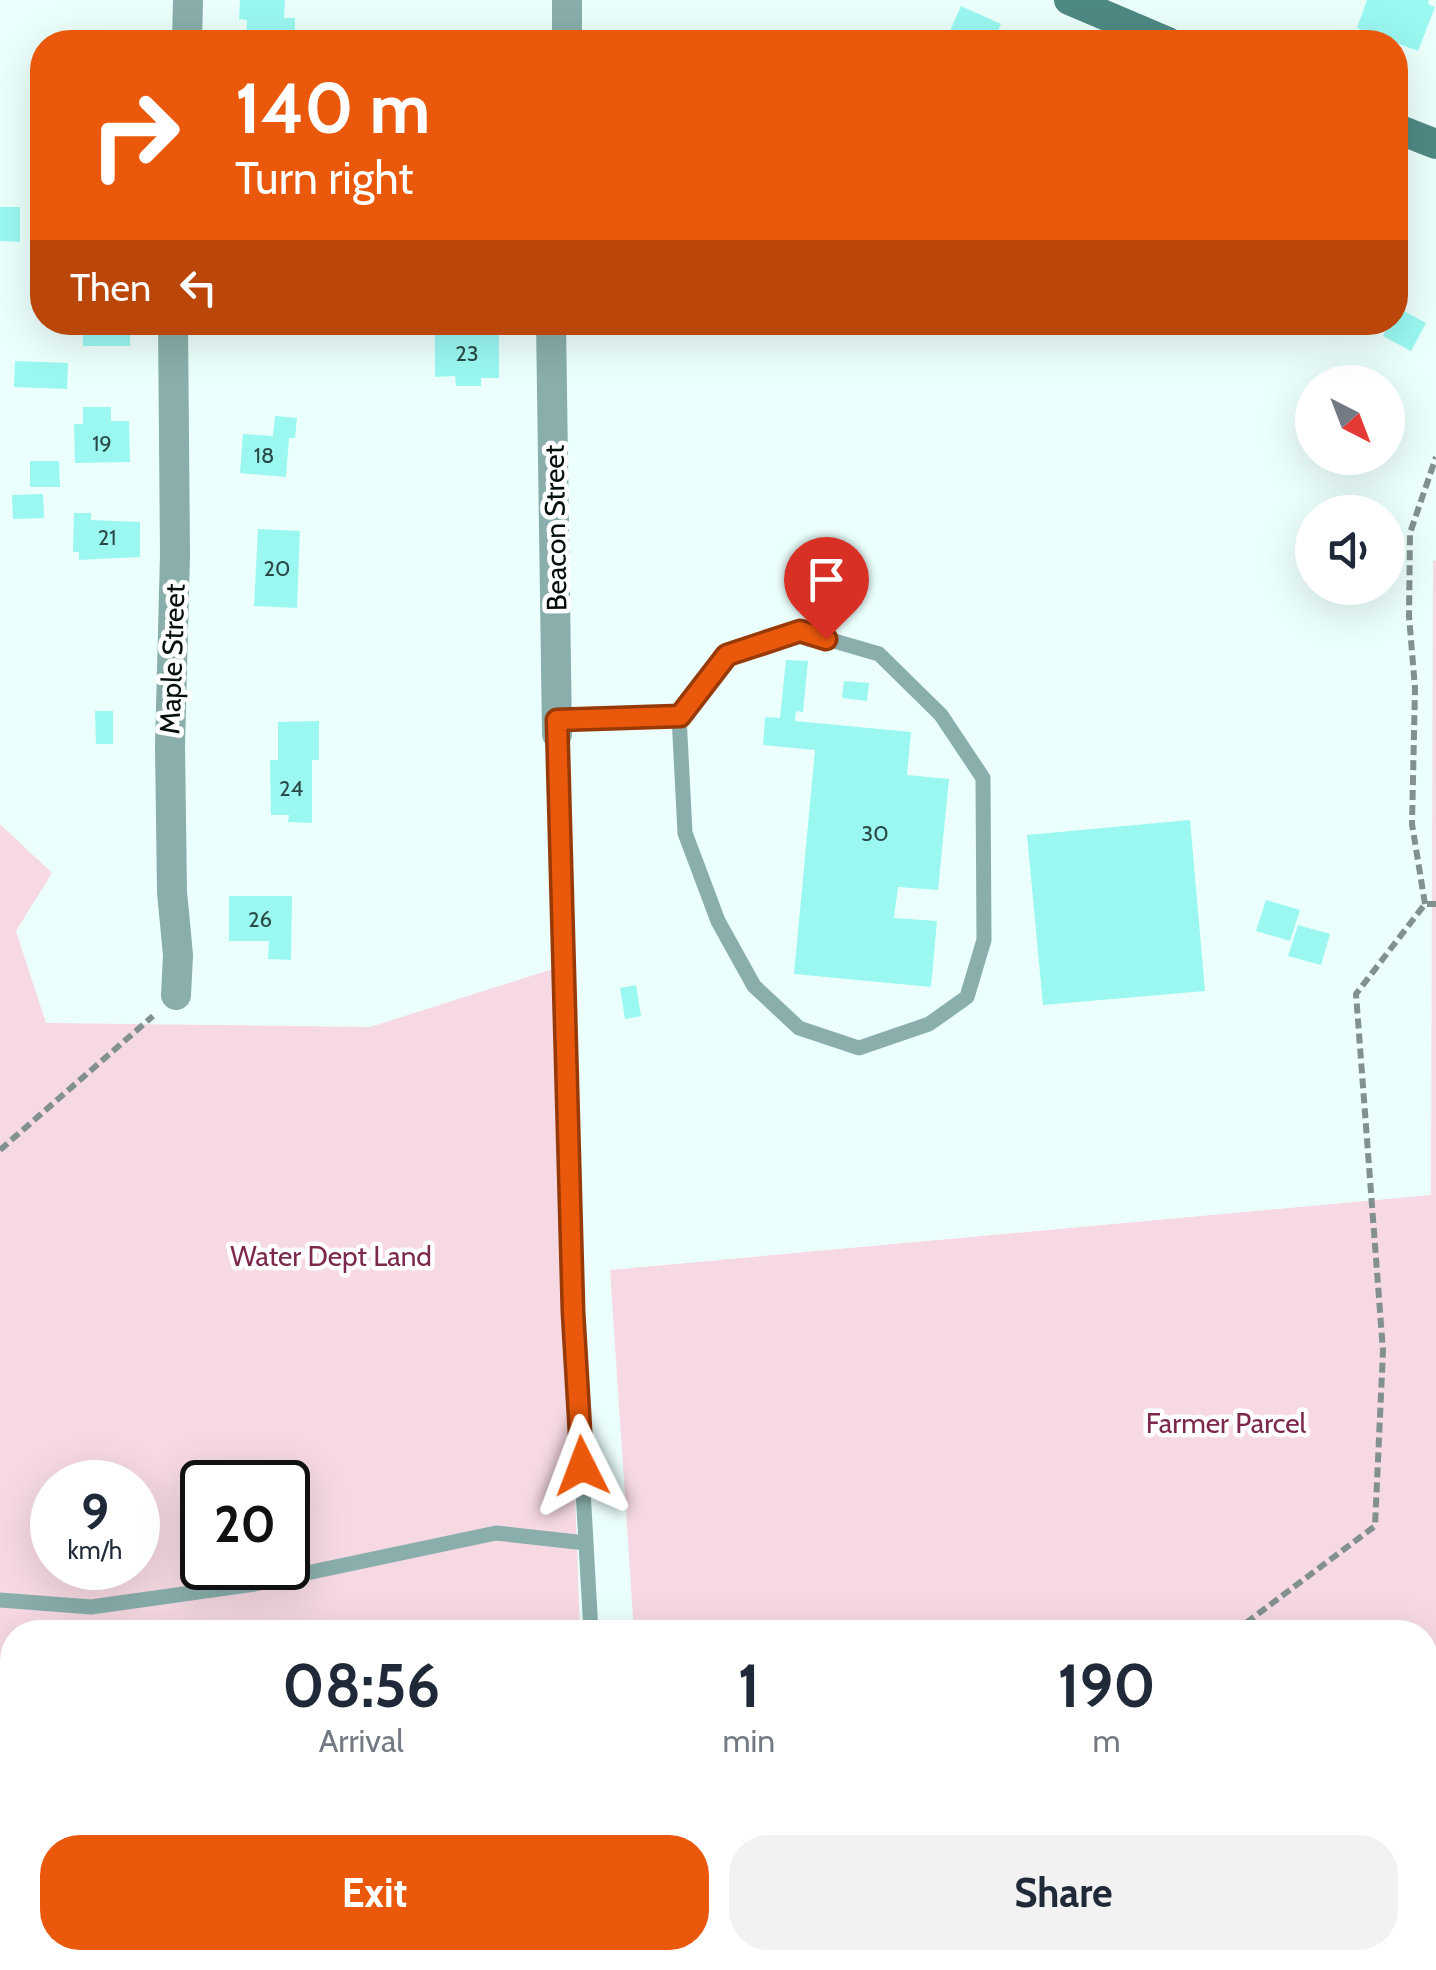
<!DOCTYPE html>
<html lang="en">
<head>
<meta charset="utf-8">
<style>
	:root { --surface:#fff; --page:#f2f2f3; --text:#1f2937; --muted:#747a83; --accent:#ea580c }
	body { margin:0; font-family:Cabin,sans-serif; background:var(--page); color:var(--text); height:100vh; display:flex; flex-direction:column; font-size:38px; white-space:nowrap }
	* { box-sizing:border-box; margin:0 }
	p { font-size:32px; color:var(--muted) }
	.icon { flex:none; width:55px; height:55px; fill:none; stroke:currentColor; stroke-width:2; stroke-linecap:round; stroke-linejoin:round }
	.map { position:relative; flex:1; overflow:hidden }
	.side { position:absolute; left:0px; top:1620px; width:1438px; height:350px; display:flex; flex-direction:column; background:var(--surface); border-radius:40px 40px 0 0; box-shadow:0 10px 40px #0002 }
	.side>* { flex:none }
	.guide { position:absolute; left:30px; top:30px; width:1378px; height:305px; border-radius:40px; box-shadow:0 10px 40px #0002; background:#ea580c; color:#fff; overflow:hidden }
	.needle { width:65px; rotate:138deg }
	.fabs { position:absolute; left:1295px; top:365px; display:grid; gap:20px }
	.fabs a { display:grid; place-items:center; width:110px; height:110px; border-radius:50%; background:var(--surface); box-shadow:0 10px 40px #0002; font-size:50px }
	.speed { position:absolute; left:30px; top:1460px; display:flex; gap:20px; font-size:50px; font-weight:700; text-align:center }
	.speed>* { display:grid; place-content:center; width:130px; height:130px; border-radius:50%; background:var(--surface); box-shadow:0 10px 40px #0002; line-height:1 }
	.speed small { font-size:25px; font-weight:400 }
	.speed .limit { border:5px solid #111; border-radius:15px; background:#fff; color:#111 }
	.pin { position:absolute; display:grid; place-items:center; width:85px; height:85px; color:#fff; margin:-102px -42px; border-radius:50% 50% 50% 0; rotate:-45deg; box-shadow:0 0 10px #0007 }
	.pin .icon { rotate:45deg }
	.me { position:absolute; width:110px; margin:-55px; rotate:357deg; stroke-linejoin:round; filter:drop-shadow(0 0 8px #0008) }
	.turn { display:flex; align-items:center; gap:35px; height:210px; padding:0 40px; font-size:45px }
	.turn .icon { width:130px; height:130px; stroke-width:2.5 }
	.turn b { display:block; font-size:70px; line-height:85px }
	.then { display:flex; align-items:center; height:95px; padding:0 40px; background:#0003; gap:20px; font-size:38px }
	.eta { display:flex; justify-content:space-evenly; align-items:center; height:170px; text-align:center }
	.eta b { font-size:60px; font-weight:700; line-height:70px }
	.action { display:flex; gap:20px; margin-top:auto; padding:20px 40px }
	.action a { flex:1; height:115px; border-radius:40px; background:var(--accent); color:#fff; font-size:40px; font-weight:700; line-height:115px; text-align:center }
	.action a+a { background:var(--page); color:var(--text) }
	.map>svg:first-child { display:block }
	.green { fill:#f6d9e2; fill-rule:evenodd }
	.building { fill:#9af8f1 }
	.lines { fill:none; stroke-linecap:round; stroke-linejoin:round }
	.path { stroke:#829190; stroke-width:6; stroke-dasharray:10 5; stroke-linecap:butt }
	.service { stroke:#89aeab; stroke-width:15 }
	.minor { stroke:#89aeab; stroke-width:30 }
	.secondary { stroke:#4f8984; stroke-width:30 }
	.route-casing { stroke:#983908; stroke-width:25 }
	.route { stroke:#ea580c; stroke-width:18 }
	.labels { text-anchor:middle; stroke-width:9; stroke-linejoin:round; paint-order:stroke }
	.number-label { font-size:22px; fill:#2a4947 }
	.street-label { font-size:28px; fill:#050f0e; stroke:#fff }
	.park-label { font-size:28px; fill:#7c294d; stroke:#fff }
</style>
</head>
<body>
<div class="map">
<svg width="1436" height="1970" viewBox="0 0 1436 1970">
	<rect width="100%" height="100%" fill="#ebfffd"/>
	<path class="green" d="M1433 560 1436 561V1970H655L654 1958H1425V1632H634L610 1270 1431 1195Z
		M0 824 52 873 16 931 46 1023 370 1027 556 968 580 1632H12V1958H592V1970H0ZM52 1482H138V1568H52ZM202 1482H288V1568H202Z"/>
	<path class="building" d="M240 0H285L284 18H295V31H283V42H246L247 20 239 19Z
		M1367 0H1429L1428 4 1435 7 1418 51 1357 28Z
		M961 6 1001 24 993 42H945Z
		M0 207H20V242L0 241Z
		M1398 308 1426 323 1411 351 1383 336 1390 322H1395Z
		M83 322H130V346H83Z
		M435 329H499V378H481V386H456L455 376 435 377Z
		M15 361 68 363 67 389 14 387Z
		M83 407H111V421H129L130 462 75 463 74 424H83Z
		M275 416 297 418 295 438H289L286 477 240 473 243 434 273 436Z
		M30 461H59L60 487H30Z
		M43 494 44 518 13 519 12 495Z
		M74 513H91V520L140 522V557L79 560V552H73Z
		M258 529 300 531 297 608 254 606Z
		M786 660 808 661 803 712 796 711 795 721 911 732 907 775 949 779 938 890 898 887 894 918 937 921 931 987 794 974 815 750 763 745 765 717 780 718Z
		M844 681 869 683 867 701 842 698Z
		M95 711H113V744H96Z
		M319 721V760H312V823L288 822 289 815H271L270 760H278V722Z
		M1190 820 1205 991 1043 1005 1027 835Z
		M229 896H292L291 960 268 959 269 941H229Z
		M1266 900 1300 910 1290 941 1256 931Z
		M1298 925 1330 934 1321 965 1288 956Z
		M636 985 641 1016 625 1019 620 988Z"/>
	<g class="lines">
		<path class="path" d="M1425 904 1412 824 1415 688 1409 616 1410 533 1436 457
			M0 1150 153 1016
			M138 1632 155 1625
			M1234 1632 1375 1526 1383 1351 1356 994 1425 904H1436
			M0 1689 12 1684
			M816 1970 831 1958"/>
		<path class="service" d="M557 720 679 716 727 655 800 631 879 654 941 715 983 778 984 940 967 997 929 1024 859 1048 799 1028 754 986 718 921 685 833 679 716
			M557 734 573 1312 591 1632
			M0 1600 91 1607 255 1584 496 1533 586 1543
			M610 1958 611 1970"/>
		<path class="minor" d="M567 0V42
			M187 42 188 0
			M173 322 175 555 170 746 172 892 178 955 176 995
			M551 322 557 734"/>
		<path class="secondary" d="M1069 0 1168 42
			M1395 128 1436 144"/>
	</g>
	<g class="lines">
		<defs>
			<path id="route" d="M582 1466 573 1312 557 720 680 716 727 655 800 631 826 639"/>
		</defs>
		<use href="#route" class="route-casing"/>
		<use href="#route" class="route"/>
	</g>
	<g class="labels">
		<g class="number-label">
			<text x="467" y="361">23</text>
			<text x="102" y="451">19</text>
			<text x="264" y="463">18</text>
			<text x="107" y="545">21</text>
			<text x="277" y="576">20</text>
			<text x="291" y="796">24</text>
			<text x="875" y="841">30</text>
			<text x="260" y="927">26</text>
		</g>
		<g class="street-label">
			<text transform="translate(555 528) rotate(-91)" y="10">Beacon Street</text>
			<text transform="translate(172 659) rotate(-88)" y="10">Maple Street</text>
		</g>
		<g class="park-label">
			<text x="331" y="1266">Water Dept Land</text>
			<text x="1226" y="1433">Farmer Parcel</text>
		</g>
	</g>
</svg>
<div class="fabs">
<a><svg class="needle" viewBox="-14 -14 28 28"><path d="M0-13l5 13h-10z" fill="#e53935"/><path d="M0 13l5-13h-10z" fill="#747a83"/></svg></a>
<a><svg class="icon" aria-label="sound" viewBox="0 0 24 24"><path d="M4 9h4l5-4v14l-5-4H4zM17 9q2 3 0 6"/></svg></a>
</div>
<div class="speed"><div>9<small>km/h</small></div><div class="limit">20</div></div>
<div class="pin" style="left:826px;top:639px;background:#d93025"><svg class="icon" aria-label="arrive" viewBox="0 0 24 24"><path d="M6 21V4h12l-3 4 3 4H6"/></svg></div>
<svg class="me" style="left:582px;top:1466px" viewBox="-20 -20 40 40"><path d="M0-17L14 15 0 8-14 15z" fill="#ea580c" stroke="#fff" stroke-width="4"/></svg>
<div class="guide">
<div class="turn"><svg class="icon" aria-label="right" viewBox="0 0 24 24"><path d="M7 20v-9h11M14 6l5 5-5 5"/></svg><div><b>140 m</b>Turn right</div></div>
<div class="then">Then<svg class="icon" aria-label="left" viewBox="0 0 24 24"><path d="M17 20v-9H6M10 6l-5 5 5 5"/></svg></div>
</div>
<section class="side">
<div class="eta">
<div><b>08:56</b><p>Arrival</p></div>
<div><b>1</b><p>min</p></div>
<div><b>190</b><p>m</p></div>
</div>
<div class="action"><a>Exit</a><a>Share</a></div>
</section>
</div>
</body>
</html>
